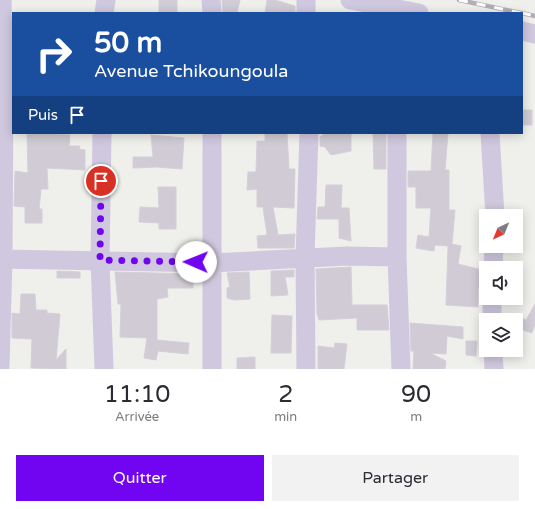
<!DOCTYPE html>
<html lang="fr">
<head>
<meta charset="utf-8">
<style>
	:root { --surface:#fff; --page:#f2f2f3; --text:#2b2b33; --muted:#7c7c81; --accent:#7104f1 }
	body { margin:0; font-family:"Varela Round",sans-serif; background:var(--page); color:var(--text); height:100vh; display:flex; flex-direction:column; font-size:15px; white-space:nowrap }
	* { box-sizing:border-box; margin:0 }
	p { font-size:13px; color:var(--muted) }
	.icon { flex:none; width:22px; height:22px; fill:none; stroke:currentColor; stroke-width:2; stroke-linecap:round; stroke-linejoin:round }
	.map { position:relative; height:369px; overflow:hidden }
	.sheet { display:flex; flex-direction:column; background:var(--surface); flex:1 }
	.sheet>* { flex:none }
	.guide { position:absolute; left:12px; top:12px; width:511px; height:122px; border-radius:0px; box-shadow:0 2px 10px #0003; background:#1a4fa0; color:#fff; overflow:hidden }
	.needle { width:26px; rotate:223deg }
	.buttons { position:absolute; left:479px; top:209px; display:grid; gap:8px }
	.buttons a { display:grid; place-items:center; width:44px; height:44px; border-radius:0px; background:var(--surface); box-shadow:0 2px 10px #0003; font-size:20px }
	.pin { position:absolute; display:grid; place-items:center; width:34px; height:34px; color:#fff; margin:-17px; border:2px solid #fff; border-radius:50%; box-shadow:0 1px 4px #0007 }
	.me { position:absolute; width:44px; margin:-22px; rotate:271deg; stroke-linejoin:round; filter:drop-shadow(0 0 3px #0008) }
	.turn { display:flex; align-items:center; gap:14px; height:84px; padding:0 16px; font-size:18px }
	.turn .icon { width:52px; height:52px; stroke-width:2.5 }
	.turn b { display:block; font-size:28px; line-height:34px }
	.then { display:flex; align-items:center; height:38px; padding:0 16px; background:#0003; gap:8px; font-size:15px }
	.eta { display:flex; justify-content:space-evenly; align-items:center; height:68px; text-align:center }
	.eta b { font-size:24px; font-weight:600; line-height:28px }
	.action { display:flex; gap:8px; margin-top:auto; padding:8px 16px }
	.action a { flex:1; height:46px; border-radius:0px; background:var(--accent); color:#fff; font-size:16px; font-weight:600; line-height:46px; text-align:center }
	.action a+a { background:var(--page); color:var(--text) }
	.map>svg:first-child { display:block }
	.building { fill:#d0cbd4; stroke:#d5cfd9 }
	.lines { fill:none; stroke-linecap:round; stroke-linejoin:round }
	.minor { stroke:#d0c8de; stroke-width:19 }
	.rail-casing { stroke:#b2adb7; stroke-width:4.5 }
	.rail { stroke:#fff; stroke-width:3; stroke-dasharray:9; stroke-linecap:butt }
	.route { stroke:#7104f1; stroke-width:7; stroke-dasharray:0 12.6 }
</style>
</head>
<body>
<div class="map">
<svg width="535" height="369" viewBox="0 0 535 369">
	<rect width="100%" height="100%" fill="#efefeb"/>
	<path class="building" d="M159 0H177V13H159Z
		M222 0H240L237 13H223Z
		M267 0H275L295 6V13H265Z
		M522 110H532V125H522Z
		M46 133 70 135 69 146H80L79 149 85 150V170L47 168 48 189H41L39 209H42V223H25V207L14 206 15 171 28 173 27 134Z
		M265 133H287L289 169H295L294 208 273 207 278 235 295 234 294 248H258L257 236 267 235 263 207H257V189L247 190 248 172H256L257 141H265Z
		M325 133H351V151L331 155 325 147 320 146V137Z
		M373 133H386V169H374Z
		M433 133H448L445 170H449V210H455L452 244 461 246 458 264 482 270 484 274 478 289V307L446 305 448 246 435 245 434 251 416 248 418 235 429 237 431 208H416V187H408V171H431Z
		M151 135 184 138 182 169 157 167 133 168V157H153Z
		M326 185H342L341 208H349L351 241 339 238V219H317L318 207H325Z
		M158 187H176V229H159V223L139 222 140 207 159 208Z
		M351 267 352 305H387L389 330H357V318L319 320 317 314 316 269Z
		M294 270V277H285L288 295 271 296V271Z
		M57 271 80 272V278H57Z
		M115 272 193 274V288H167L168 297 157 299V340L189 343 188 354 158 351 156 360 144 358 147 338 120 337 121 304H118Z
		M249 272 250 299 234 300 227 298V288L230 287 227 273Z
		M21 294H35L36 310H47V313L60 314 56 360 66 349V369L31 368 32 339 12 338V313L20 314Z
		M535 304V324L532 333 517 328 521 318 526 320Z
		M272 315 292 316 291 353H271Z
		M410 323 463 327V339L447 336 446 354 430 353 446 361 445 369H413L414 351H411Z
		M466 341H477L476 356 466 355Z
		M335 343 347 344 344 369H318V346L334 348Z
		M255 357V369H237V358Z"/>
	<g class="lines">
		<path class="minor" d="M211 0 212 13
			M306 0V13
			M350 0 419 13
			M104 13 106 0
			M522 31 535 34
			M102 133 100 260 104 369
			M397 133V257L401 369
			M490 133 495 216
			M0 259 212 263 347 256 397 257
			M493 268 494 246
			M492 320V298
			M493 350 494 369
			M0 366 3 259 4 92 2 0
			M212 369V133
			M306 369 305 257 309 133"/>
		<defs>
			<path id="rail" d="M459 0 521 13
				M522 13 535 16"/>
		</defs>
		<use href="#rail" class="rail-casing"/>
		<use href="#rail" class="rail"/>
	</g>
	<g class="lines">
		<path class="route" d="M101 181 100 260 196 262"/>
	</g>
</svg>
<div class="buttons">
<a><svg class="needle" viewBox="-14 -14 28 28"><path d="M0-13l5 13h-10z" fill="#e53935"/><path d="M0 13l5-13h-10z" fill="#7c7c81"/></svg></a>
<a><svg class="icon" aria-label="sound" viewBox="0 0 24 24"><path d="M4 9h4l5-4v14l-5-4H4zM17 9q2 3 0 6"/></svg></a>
<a><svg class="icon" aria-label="layers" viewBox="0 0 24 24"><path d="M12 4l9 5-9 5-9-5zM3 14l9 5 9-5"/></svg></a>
</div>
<div class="pin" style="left:101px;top:181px;background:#d93025"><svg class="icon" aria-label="arrive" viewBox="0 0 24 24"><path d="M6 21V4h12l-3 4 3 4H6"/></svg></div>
<svg class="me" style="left:196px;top:262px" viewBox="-20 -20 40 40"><circle r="19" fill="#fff"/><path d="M0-13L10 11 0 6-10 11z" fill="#7104f1"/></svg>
<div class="guide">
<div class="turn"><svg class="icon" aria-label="right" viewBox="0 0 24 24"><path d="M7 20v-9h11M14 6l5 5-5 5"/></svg><div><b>50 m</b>Avenue Tchikoungoula</div></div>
<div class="then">Puis<svg class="icon" aria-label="arrive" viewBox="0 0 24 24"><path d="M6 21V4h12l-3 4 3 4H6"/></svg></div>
</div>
</div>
<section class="sheet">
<div class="eta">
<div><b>11:10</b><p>Arrivée</p></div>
<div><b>2</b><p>min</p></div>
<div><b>90</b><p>m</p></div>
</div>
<div class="action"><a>Quitter</a><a>Partager</a></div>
</section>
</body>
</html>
